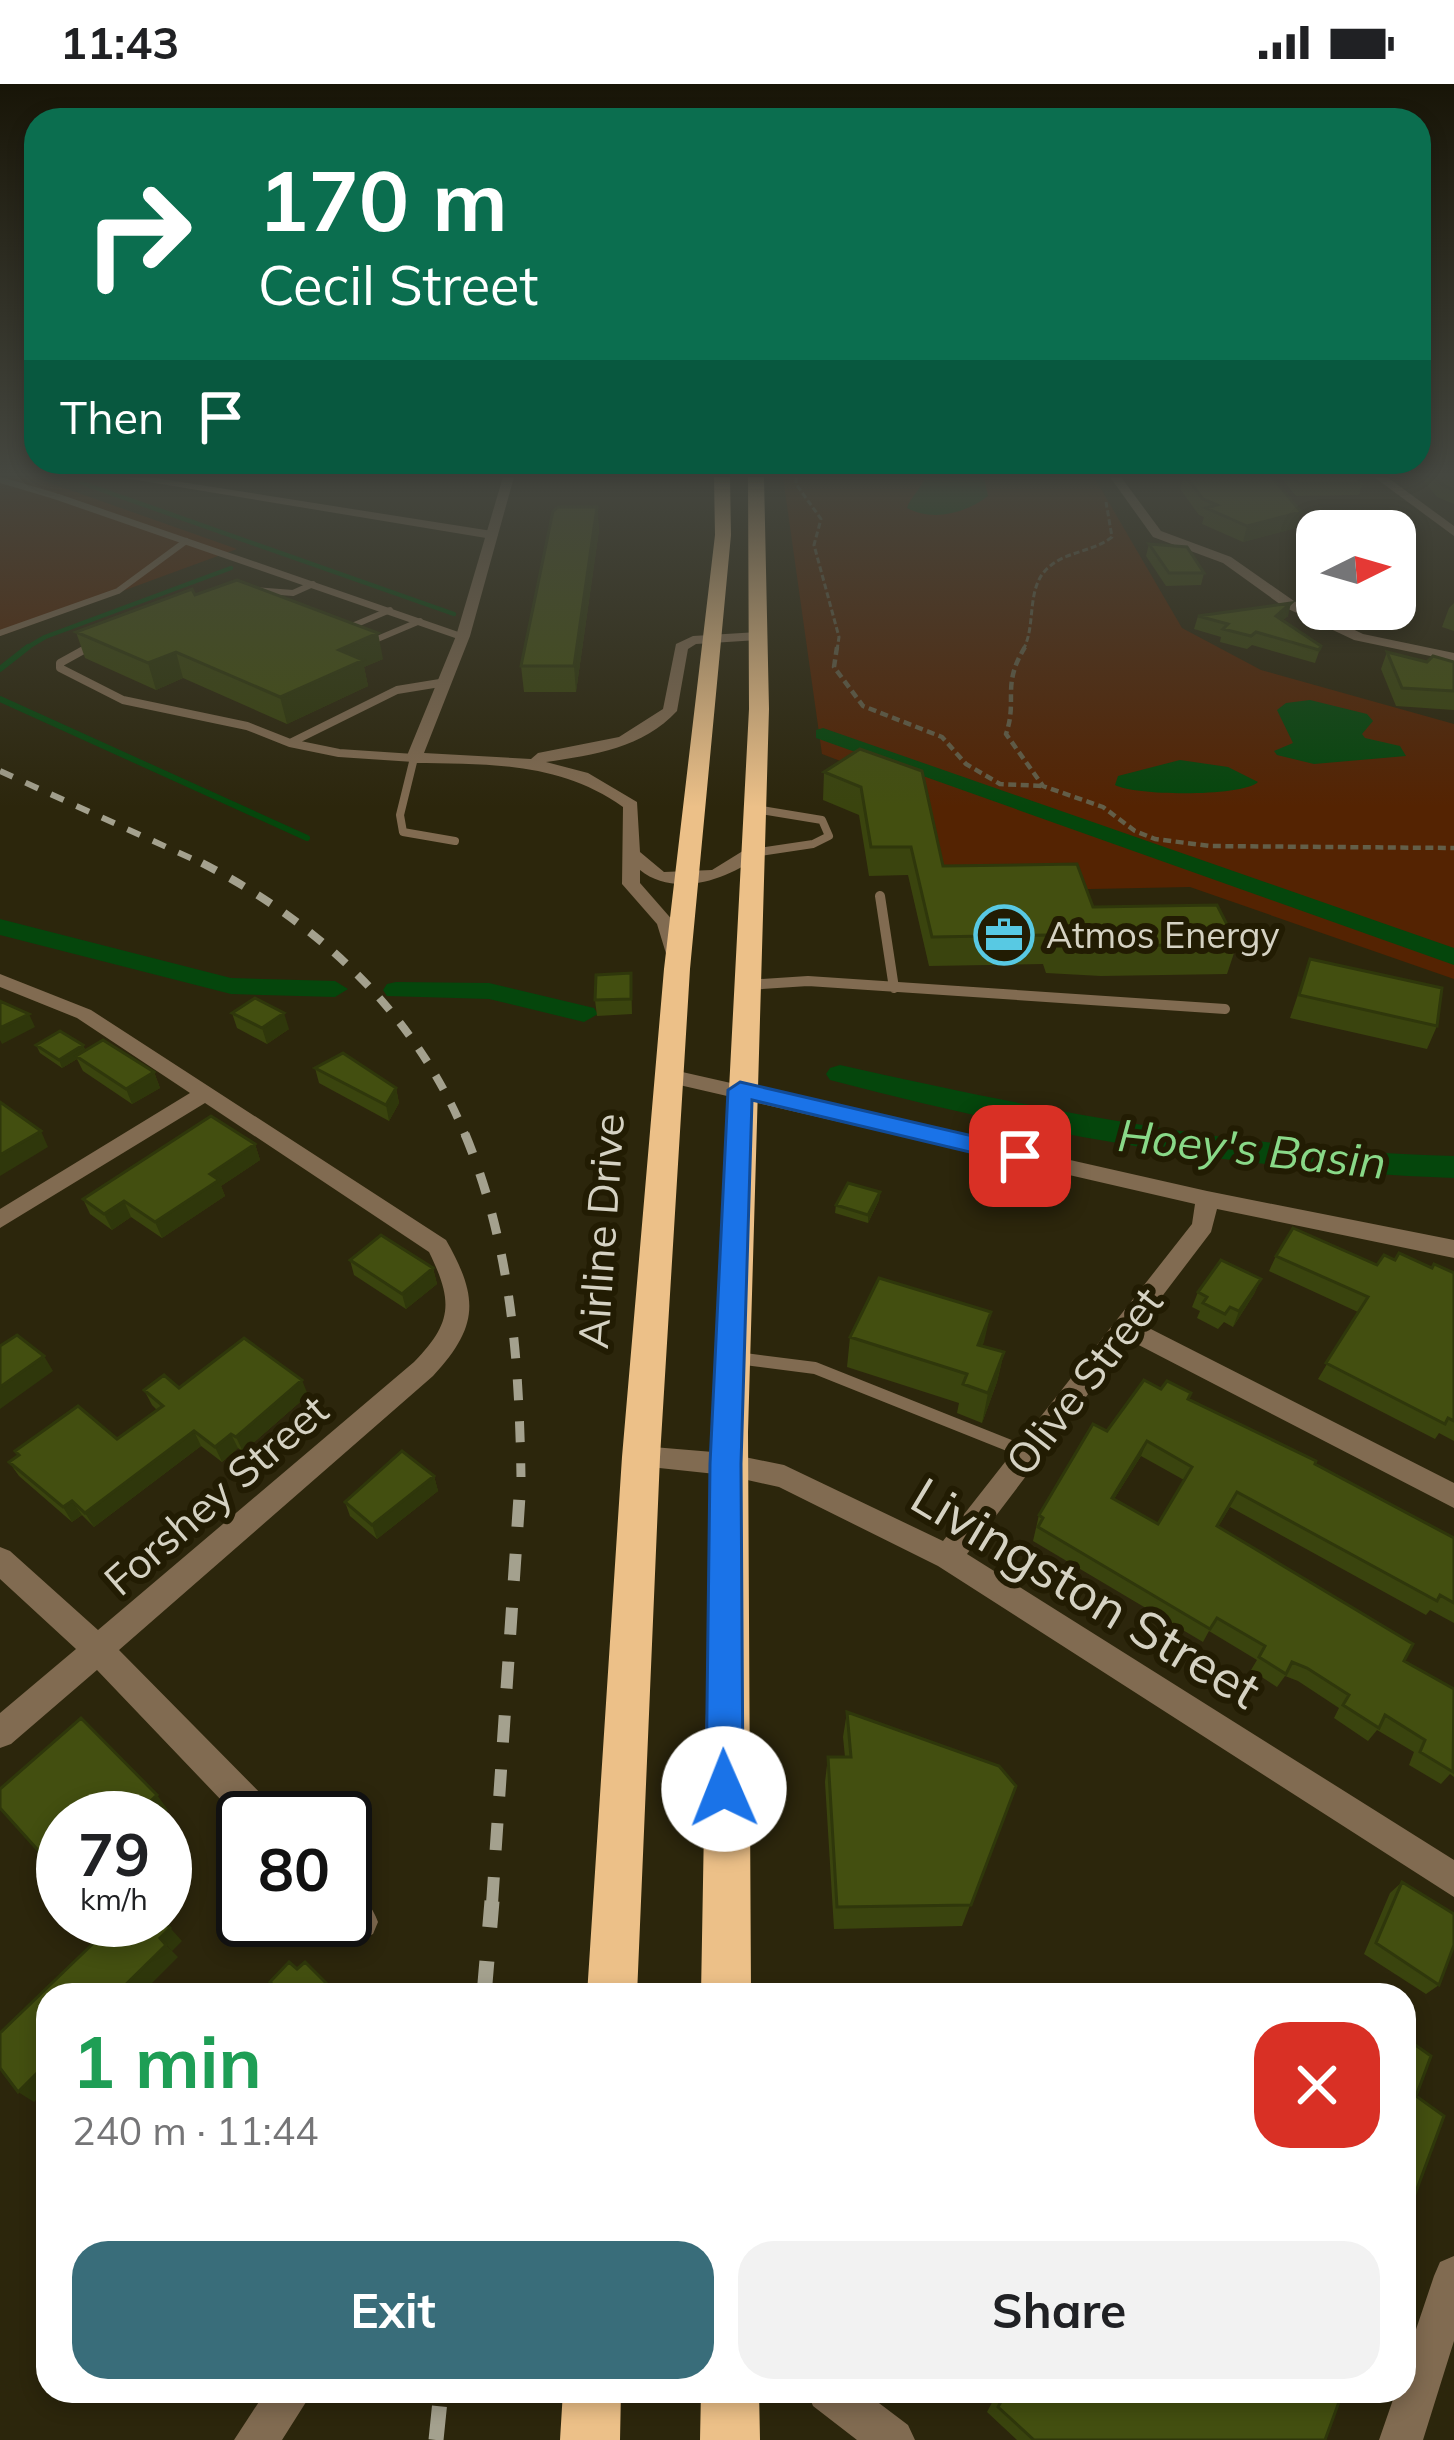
<!DOCTYPE html>
<html lang="en">
<head>
<meta charset="utf-8">
<style>
	:root { --surface:#fff; --page:#f2f2f2; --text:#202124; --muted:#757577; --accent:#396d7a }
	body { margin:0; font-family:Mulish,sans-serif; background:var(--page); color:var(--text); height:100vh; display:flex; flex-direction:column; font-size:45px; white-space:nowrap }
	* { box-sizing:border-box; margin:0 }
	p { font-size:39px; color:var(--muted) }
	.icon { flex:none; width:66px; height:66px; fill:none; stroke:currentColor; stroke-width:2; stroke-linecap:round; stroke-linejoin:round }
	.map { position:relative; flex:1; overflow:hidden }
	.details { position:absolute; left:36px; top:1899px; width:1380px; height:420px; display:flex; flex-direction:column; background:var(--surface); border-radius:36px; box-shadow:0 6px 18px #0003 }
	.details>* { flex:none }
	.guide { position:absolute; left:24px; top:24px; width:1407px; height:366px; border-radius:36px; box-shadow:0 6px 18px #0003; background:#0b6e4f; color:#fff; overflow:hidden }
	.needle { width:78px; rotate:85deg }
	.controls { position:absolute; left:1296px; top:426px; display:grid; gap:24px }
	.controls a { display:grid; place-items:center; width:120px; height:120px; border-radius:24px; background:var(--surface); box-shadow:0 6px 18px #0003; font-size:60px }
	.speed { position:absolute; left:36px; top:1707px; display:flex; gap:24px; font-size:60px; font-weight:700; text-align:center }
	.speed>* { display:grid; place-content:center; width:156px; height:156px; border-radius:50%; background:var(--surface); box-shadow:0 6px 18px #0003; line-height:1 }
	.speed small { font-size:30px; font-weight:400 }
	.speed .limit { border:6px solid #111; border-radius:18px; background:#fff; color:#111 }
	.pin { position:absolute; display:grid; place-items:center; width:102px; height:102px; color:#fff; margin:-51px; border-radius:24px; box-shadow:0 6px 18px #0006 }
	.me { position:absolute; width:132px; margin:-66px; rotate:359deg; stroke-linejoin:round; filter:drop-shadow(0 0 9px #0008) }
	.turn { display:flex; align-items:center; gap:42px; height:252px; padding:0 36px; font-size:54px }
	.turn .icon { width:156px; height:156px; stroke-width:2.5 }
	.turn b { display:block; font-size:84px; line-height:102px }
	.then { display:flex; align-items:center; height:114px; padding:0 36px; background:#0003; gap:24px; font-size:45px }
	.round { display:grid; place-items:center; flex:none; width:126px; height:126px; border-radius:36px; background:var(--page) }
	.headline { display:flex; align-items:center; justify-content:space-between; height:204px; padding:0 36px }
	h1 { font-size:72px; font-weight:700; line-height:90px; color:#1e9e55 }
	.cta { display:flex; gap:24px; margin-top:auto; padding:24px 36px }
	.cta a { flex:1; height:138px; border-radius:36px; background:var(--accent); color:#fff; font-size:48px; font-weight:700; line-height:138px; text-align:center }
	.cta a+a { background:var(--page); color:var(--text) }
	.status { display:flex; justify-content:space-between; align-items:center; height:84px; padding:0 60px; background:var(--surface); direction:ltr }
	.status svg { height:33px; fill:currentColor }
	.map>svg:first-child { display:block }
	.green { fill:#542302 }
	.water { fill:#05460c }
	.lines { fill:none; stroke-linecap:round; stroke-linejoin:round }
	.stream-far1 { stroke:#05460c; stroke-width:4.5 }
	.stream { stroke:#05460c; stroke-width:6 }
	.canal { fill:#05460c; fill-rule:evenodd }
	.path-far1 { stroke:#635e48; stroke-width:3; stroke-dasharray:6 3; stroke-linecap:butt }
	.path { stroke:#635e48; stroke-width:4.5; stroke-dasharray:8 4.5; stroke-linecap:butt }
	.service-far3 { stroke:#816b51; stroke-width:6 }
	.service-far2 { stroke:#816b51; stroke-width:8 }
	.service-far1 { stroke:#816b51; stroke-width:10 }
	.service { stroke:#816b51; stroke-width:12 }
	.minor { fill:#816b51; fill-rule:evenodd }
	.tertiary { fill:#816b51; fill-rule:evenodd }
	.trunk { fill:#ecc088; fill-rule:evenodd }
	.rail-far4 { stroke:#a4a18e; stroke-width:6; stroke-dasharray:14 14; stroke-linecap:butt }
	.rail-far3 { stroke:#a4a18e; stroke-width:8; stroke-dasharray:16 16; stroke-linecap:butt }
	.rail-far2 { stroke:#a4a18e; stroke-width:9; stroke-dasharray:21 21; stroke-linecap:butt }
	.rail-far1 { stroke:#a4a18e; stroke-width:12; stroke-dasharray:27 27; stroke-linecap:butt }
	.rail { stroke:#a4a18e; stroke-width:15; stroke-dasharray:34 34; stroke-linecap:butt }
	.wall { fill:#3a440e; fill-rule:evenodd }
	.shaded-wall { fill:#2f370b }
	.building { fill:#434f10; stroke:#2f370b; stroke-width:3; fill-rule:evenodd }
	.route { fill:#1a73e8; stroke:#114b97; stroke-width:3 }
	.labels { text-anchor:middle; stroke-width:12; stroke-linejoin:round; paint-order:stroke }
	.far-poi-label { font-size:36px; fill:#d5d2c3; stroke:#221c03; text-anchor:start }
	.street-label { font-size:42px; fill:#d5d2c3; stroke:#221c03 }
	.water-label { font-size:45px; font-style:italic; fill:#89d988; stroke:#221c03 }
	.near-street-label { font-size:51px; fill:#d5d2c3; stroke:#221c03 }
</style>
</head>
<body>
<div class="status"><b>11:43</b><svg viewBox="0 0 49 12"><path d="M0 12V9h3v3zM5 12V6h3v6zM10 12V3h3v9zM15 12V0h3v12zM26 1h20v11H26zM47 4h2v5h-2z"/></svg></div>
<div class="map">
<svg width="1454" height="2356" viewBox="0 0 1454 2356">
	<rect width="100%" height="100%" fill="#2c260c"/>
	<path class="green" d="M0 393H33L237 465 0 552Z
		M783 393H1094L1182 544 1261 586 1454 640V895L1190 803 946 808 922 708 822 670Z"/>
	<path class="water" d="M925 393H984L988 412C966 429 933 438 907 424 910 414 921 405 925 393Z
		M1310 616 1367 630 1373 637 1362 650 1365 654 1400 662 1406 672 1314 680 1277 671 1274 667 1293 659 1277 626 1286 619Z
		M1180 676 1228 683 1258 698C1242 713 1135 712 1115 701L1118 692Z"/>
	<g class="lines">
		<path class="stream-far1" d="M82 399 454 530
			M23 566 45 553 231 484"/>
		<path class="stream" d="M0 585 28 563
			M0 615 307 754"/>
		<path class="canal" d="M823 644 1454 864V881L816 654V646Z
			M0 835 231 894 335 897 348 905 335 913 231 910 0 851Z
			M396 898 489 899 594 924 598 930 584 938 489 915 387 912 383 906 387 900Z
			M840 981C1044 1027 1245 1066 1454 1072V1094C1243 1087 1034 1050 830 996L826 990 830 984Z"/>
		<path class="path-far1" d="M796 393V400L821 435 814 461 839 553 837 566
			M1023 566C1037 541 1025 503 1049 483 1067 467 1093 468 1112 453L1106 418"/>
		<path class="path" d="M837 563 834 583 863 622 942 653 966 680 1000 700 1043 702
			M1025 563C1001 602 1018 615 1006 650L1043 702 1103 723 1135 747 1155 755 1210 762 1454 764"/>
		<path class="service-far3" d="M0 396 55 412
			M253 506 293 509 313 500
			M349 546 345 545 390 526
			M0 549 118 507 186 457
			M368 554 375 556 420 537
			M84 566 92 562"/>
		<path class="service-far2" d="M89 563 60 579V584L123 616 247 642 290 659
			M446 598 397 606 290 659 339 669 414 674 400 731 403 748 455 757
			M753 769 813 760 829 752 822 736 755 725"/>
		<path class="service-far1" d="M880 812 894 904
			M747 901 808 897 1225 925"/>
		<path class="service" d="M737 1274 815 1284 1028 1369"/>
		<path class="minor" d="M149 393 492 447 498 451 492 455 125 394Z
			M1110 393H1121L1161 447 1231 473 1294 517 1363 550 1454 569V577L1354 556 1284 523 1223 479 1153 453Z
			M1374 393H1387L1454 442V452Z
			M51 410H59L470 552 458 555 51 414Z
			M0 890 91 926 446 1156C479 1214 479 1242 433 1292L119 1566 273 1722 278 1734H243V1739L97 1586 11 1660 0 1664V1629L76 1565 0 1495V1463L10 1467 98 1546 414 1278C453 1238 453 1217 429 1168L205 1019 0 1144V1125L190 1009 77 934 0 903Z
			M669 985 1207 1107 1454 1156V1174L1217 1125 1211 1148 1141 1240 1454 1399V1424L1129 1256 967 1470 1454 1776V1813L938 1482 779 1403 725 1391 631 1381 627 1373 631 1365 641 1362 725 1369 784 1381 943 1457 1192 1140 1195 1120 662 997 659 992 662 987Z
			M345 1804C362 1811 372 1821 378 1838L373 1850 361 1855 349 1850 335 1836H345Z
			M1454 2172V2257L1423 2356H1379L1396 2307H1404V2281L1434 2192 1440 2178Z
			M266 2307H313L282 2356H234Z
			M807 2307H863L908 2341 915 2356H857L813 2322Z"/>
		<path class="tertiary" d="M503 393H514L470 552 424 669 531 675 538 669 619 653 663 625 676 560 693 552 758 548 765 552 758 556 696 560 688 565 677 627C643 664 594 671 546 678L588 689 637 718 640 768 664 788 712 786 746 765 761 769C731 796 674 814 640 786V799L675 839 684 872 682 876H668L657 840 622 800 623 723C560 678 488 680 414 679L406 674 456 552Z"/>
		<path class="trunk" d="M714 393H730L731 451 690 885 660 1373 637 1911H587L622 1373 664 885 715 451Z
			M748 393H764L769 625 748 1348 751 1911H701L711 1348 749 625Z
			M563 2307H621L620 2356H560Z
			M701 2307H759L760 2356H700Z"/>
		<path class="rail-far4" d="M0 687 208 782"/>
		<path class="rail-far3" d="M202 779C319 839 416 930 466 1053"/>
		<path class="rail-far2" d="M465 1050C511 1161 519 1274 521 1393"/>
		<path class="rail-far1" d="M492 1820 521 1390"/>
		<path class="rail" d="M484 1911 492 1817
			M436 2356 441 2307"/>
	</g>
	<path class="wall" d="M1183 393H1272L1296 444 1243 458 1202 440 1204 433 1199 431 1180 405Z
		M1280 393H1356L1362 400 1359 411 1296 412Z
		M1421 393H1454V420L1437 413Z
		M597 423 599 446 576 608H524L521 582Z
		M1149 460 1204 489 1201 501 1166 502 1146 472Z
		M195 511 383 575 364 583 368 602 287 640 183 594 156 606 85 574 76 548Z
		M1454 519V547L1442 543 1449 524Z
		M1198 532H1288L1283 536 1321 562 1315 579 1252 561 1247 565 1220 558 1221 553 1194 545Z
		M1387 568 1427 578H1454V626L1396 622 1381 585Z
		M860 665 943 782 1237 860 1227 890 1101 892 1046 889 1043 880 929 882 908 791 869 792 859 731 823 716 824 688Z
		M1310 875 1437 942 1427 965 1290 934Z
		M631 889 632 930 597 932 595 916Z
		M232 929 289 945 267 960 237 944Z
		M36 961H83L85 966 154 988 160 1004 132 1020 83 987 77 975 62 984 40 969Z
		M315 984 396 1004 399 1019 389 1037 319 999Z
		M255 1060 260 1076 221 1102 225 1112 162 1154 131 1133 112 1146 90 1130 83 1115Z
		M880 1108 879 1116 868 1139 835 1129 836 1121Z
		M1276 1172 1377 1181 1395 1176 1454 1189V1357L1439 1349 1435 1355 1318 1295 1358 1228 1269 1187Z
		M350 1176 433 1184 437 1200 406 1225 354 1191Z
		M1261 1195 1254 1210 1233 1243 1224 1238 1218 1245 1197 1234 1200 1227 1192 1223 1198 1208Z
		M850 1253 983 1262 1004 1268 997 1298 982 1339 957 1329 959 1319 847 1283Z
		M179 1304 308 1311 243 1368 238 1364 222 1378 201 1362 94 1443 82 1431 72 1438 19 1392 9 1378 117 1355 157 1326 152 1321 144 1306Z
		M1161 1305 1189 1315 1454 1454V1539L1430 1526 1426 1531 1230 1423 1218 1443 1404 1577 1454 1605V1693L1450 1690 1441 1700 1409 1681 1414 1668 1377 1646 1368 1657 1334 1634 1339 1624 1298 1597 1285 1592 1277 1603 1251 1586 1257 1576 1209 1547 1203 1558 1033 1457 1039 1431 1107 1347ZM1141 1372 1184 1396 1158 1440 1114 1415Z
		M434 1392 438 1407 377 1455 350 1432 345 1418Z
		M847 1628 1016 1702 962 1842 834 1845 825 1698 828 1673H845L843 1653Z
		M1402 1798 1439 1901 1426 1910 1364 1870 1390 1809Z
		M992 2307H1343L1325 2356H1017L987 2328 996 2311Z"/>
	<path class="shaded-wall" d="M597 423 599 446 576 608 574 582Z
		M1301 428 1296 444 1243 458 1247 442Z
		M1291 519 1288 532 1272 545 1276 532Z
		M378 549 383 575 364 583 368 602 287 640 280 613 339 566Z
		M176 568 183 594 156 606 148 579Z
		M284 929 289 945 267 960 262 944Z
		M29 930 35 943 2 960 0 956V944Z
		M83 961 87 969 76 972 77 975 62 984 59 976Z
		M154 988 160 1004 132 1020 126 1005Z
		M396 1004 399 1019 389 1037 386 1021Z
		M41 1047 48 1063 0 1092V1071Z
		M255 1060 260 1076 221 1102 225 1112 162 1154 155 1138 210 1090Z
		M880 1108 879 1116 868 1139V1131Z
		M124 1117 131 1133 112 1146 104 1130Z
		M433 1184 437 1200 406 1225 402 1210Z
		M1261 1195 1254 1210 1233 1243 1239 1227Z
		M991 1228 984 1258 972 1290 978 1261Z
		M1004 1268 997 1298 982 1339 988 1309Z
		M44 1272 53 1287 0 1325V1303Z
		M302 1296 308 1311 243 1368 236 1353Z
		M194 1347 201 1362 94 1443 85 1429Z
		M231 1350 238 1364 222 1378 215 1363Z
		M1147 1357 1141 1372 1106 1428 1112 1414Z
		M434 1392 438 1407 377 1455 372 1441Z
		M72 1417 82 1431 72 1438 63 1423Z
		M157 1711 168 1726 160 1734H132Z
		M163 1836 182 1857 172 1867 160 1854Z
		M166 1861 178 1873 140 1911H115Z
		M48 1978V2004L34 2018 18 2008Z"/>
	<path class="building" d="M1186 393H1272L1301 428 1247 442 1206 424 1217 421 1203 415Z
		M1293 393H1356L1362 400H1299Z
		M1435 393H1454V406L1441 400Z
		M558 423H597L574 582H521L553 427Z
		M1149 460 1187 463 1204 489H1169Z
		M237 496 378 549 339 566 363 576 280 613 176 568 148 579 76 548 192 505 195 511Z
		M1291 519 1276 532 1321 562 1319 566 1256 548 1251 552 1223 545 1228 540 1198 532Z
		M1387 568 1427 578 1433 572 1454 578V607L1402 604Z
		M860 665 922 687 943 782 1077 780 1093 823 1217 821 1237 860 1109 862 1052 860 1049 851 932 853 911 763H871L861 703 824 688Z
		M1310 875 1442 904 1437 942 1299 911Z
		M631 889V915L595 916 596 891Z
		M255 914 284 929 262 944 232 929Z
		M0 917 29 930 0 944Z
		M60 947 83 961 59 976 36 961Z
		M103 956 154 988 126 1005 76 972Z
		M343 969 396 1004 386 1021 315 984Z
		M0 1018 41 1047 0 1071Z
		M211 1032 255 1060 210 1090 219 1096 155 1138 124 1117 104 1130 83 1115Z
		M848 1099 880 1108 868 1131 836 1121Z
		M1293 1144 1377 1181 1384 1171 1395 1176 1399 1169 1432 1184 1434 1180 1454 1189V1337L1448 1334 1445 1340 1326 1279 1368 1213 1276 1172Z
		M381 1151 433 1184 402 1210 350 1176Z
		M1221 1176 1261 1195 1239 1227 1230 1223 1225 1230 1203 1219 1207 1213 1198 1208Z
		M879 1194 991 1228 978 1261 1004 1268 988 1309 963 1300 967 1290 850 1253Z
		M17 1251 44 1272 0 1303V1262Z
		M244 1254 302 1296 236 1353 231 1350 215 1363 194 1347 85 1429 72 1417 63 1423 9 1378 19 1371 15 1367 78 1322 117 1355 163 1322 144 1306 164 1291 179 1304Z
		M1144 1296 1161 1305 1167 1297 1191 1309 1188 1315 1316 1377 1315 1380 1454 1454V1519L1440 1511 1437 1517 1237 1408 1217 1442 1413 1560 1404 1577 1454 1605 1453 1688 1420 1668 1425 1656 1385 1631 1379 1644 1343 1621 1349 1611 1307 1584 1292 1578 1286 1590 1259 1573 1265 1562 1217 1534 1210 1545 1038 1443 1043 1434 1039 1431 1093 1340 1107 1347ZM1147 1357 1192 1383 1158 1440 1112 1414Z
		M402 1367 434 1392 372 1441 345 1418Z
		M847 1628 999 1682 1016 1702 971 1821 837 1823 828 1673H851Z
		M81 1634 157 1711 132 1734H63V1794L0 1724V1705Z
		M1402 1798 1454 1830V1861L1439 1901 1376 1859Z
		M93 1836H163L170 1844 160 1854 166 1861 115 1911H48V1978L18 2008 0 1984V1949L104 1849Z
		M289 1878 297 1885 305 1878 338 1911H273L278 1906 270 1898Z
		M1404 1953 1431 1972 1416 2012 1444 2032 1404 2140Z
		M1007 2307H1343L1325 2356H1034L998 2323Z"/>
	<linearGradient id="sky" x2="0" y2="1"><stop stop-color="#181507"/><stop offset="0.54" stop-color="#454740"/><stop offset="1" stop-color="#454740" stop-opacity="0"/></linearGradient>
	<rect width="1454" height="723" fill="url(#sky)"/>
	<path class="route" d="M740 998 1020 1063 1033 1072 1020 1080 752 1016 741 1380 743 1705 737 1718 724 1724 711 1718 706 1705 710 1380 728 1006Z"/>
	<defs>
		<symbol id="office-ring" viewBox="-11 -11 22 22"><circle r="9.5" fill="#221c03" stroke="#58c9e3" stroke-width="1.5"/><path d="M-6-3h4V-5.5h4V-3h4V5H-6ZM-1-4.5V-3h2v-1.5ZM-6 0V1H6V0Z" fill="#58c9e3"/></symbol>
	</defs>
	<g fill-rule="evenodd">
		<use href="#office-ring" x="971" y="818" width="66" height="66"/>
	</g>
	<g class="labels">
		<g class="far-poi-label">
			<text x="1046" y="864">Atmos Energy</text>
		</g>
		<g class="street-label">
			<text transform="translate(601 1147) rotate(-86)" y="15">Airline Drive</text>
			<text transform="translate(1084 1297) rotate(-52)" y="15">Olive Street</text>
			<text transform="translate(216 1411) rotate(-41)" y="15">Forshey Street</text>
		</g>
		<g class="water-label">
			<text transform="translate(1252 1065) rotate(6)" y="16">Hoey's Basin</text>
		</g>
		<g class="near-street-label">
			<text transform="translate(1086 1509) rotate(31)" y="18">Livingston Street</text>
		</g>
	</g>
</svg>
<div class="controls">
<a><svg class="needle" viewBox="-14 -14 28 28"><path d="M0-13l5 13h-10z" fill="#e53935"/><path d="M0 13l5-13h-10z" fill="#757577"/></svg></a>
</div>
<div class="speed"><div>79<small>km/h</small></div><div class="limit">80</div></div>
<div class="pin" style="left:1020px;top:1072px;background:#d93025"><svg class="icon" aria-label="arrive" viewBox="0 0 24 24"><path d="M6 21V4h12l-3 4 3 4H6"/></svg></div>
<svg class="me" style="left:724px;top:1705px" viewBox="-20 -20 40 40"><circle r="19" fill="#fff"/><path d="M0-13L10 11 0 6-10 11z" fill="#1a73e8"/></svg>
<div class="guide">
<div class="turn"><svg class="icon" aria-label="right" viewBox="0 0 24 24"><path d="M7 20v-9h11M14 6l5 5-5 5"/></svg><div><b>170 m</b>Cecil Street</div></div>
<div class="then">Then<svg class="icon" aria-label="arrive" viewBox="0 0 24 24"><path d="M6 21V4h12l-3 4 3 4H6"/></svg></div>
</div>
<section class="details">
<div class="headline"><div><h1>1 min</h1><p>240 m · 11:44</p></div><a class="round" style="background:#d93025;color:#fff"><svg class="icon" aria-label="close" viewBox="0 0 24 24"><path d="M6 6l12 12M18 6L6 18"/></svg></a></div>
<div class="cta"><a>Exit</a><a>Share</a></div>
</section>
</div>
</body>
</html>
